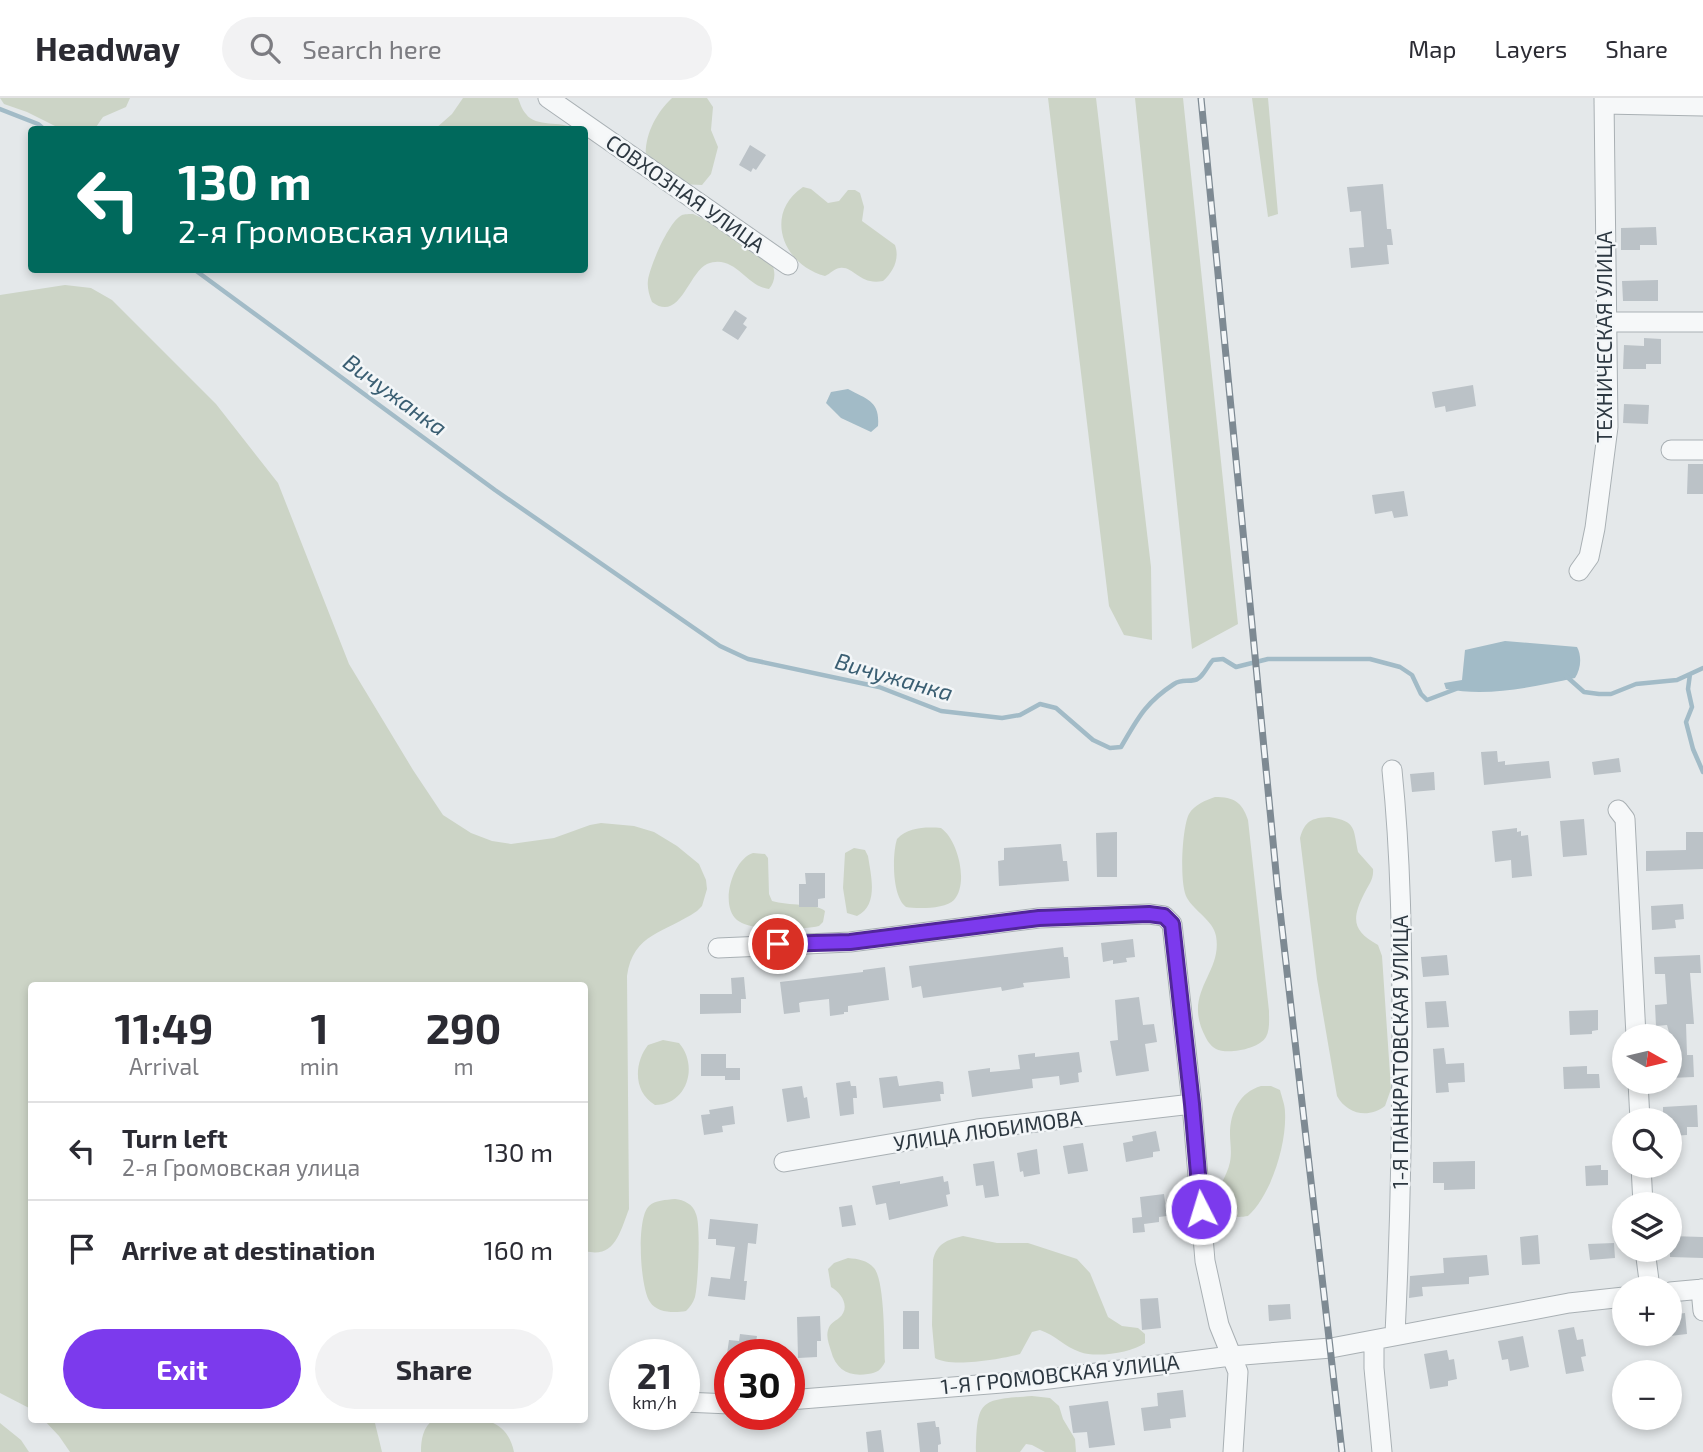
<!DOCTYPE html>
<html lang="en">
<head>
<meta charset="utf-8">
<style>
	:root { --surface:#fff; --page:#f2f2f3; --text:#2b2b33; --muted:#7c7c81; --line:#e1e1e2; --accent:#7c3aed }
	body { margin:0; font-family:"Exo 2",sans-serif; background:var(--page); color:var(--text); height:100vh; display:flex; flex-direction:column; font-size:26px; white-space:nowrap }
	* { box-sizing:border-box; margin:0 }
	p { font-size:23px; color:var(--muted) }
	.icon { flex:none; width:38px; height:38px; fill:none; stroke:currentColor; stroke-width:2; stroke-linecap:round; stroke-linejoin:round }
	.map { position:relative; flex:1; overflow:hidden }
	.details { position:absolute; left:28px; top:884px; width:560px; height:441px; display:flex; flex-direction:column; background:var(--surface); border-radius:7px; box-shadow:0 4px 10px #0003 }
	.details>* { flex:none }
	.top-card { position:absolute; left:28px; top:28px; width:560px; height:147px; border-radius:7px; box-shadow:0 4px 10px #0003; background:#00695c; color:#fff; overflow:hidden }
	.needle { width:46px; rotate:98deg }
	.buttons { position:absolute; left:1612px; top:926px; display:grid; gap:14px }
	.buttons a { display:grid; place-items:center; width:70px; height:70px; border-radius:50%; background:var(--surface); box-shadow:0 4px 10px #0003; font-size:35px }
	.speed { position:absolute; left:609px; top:1241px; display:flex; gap:14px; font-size:35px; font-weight:700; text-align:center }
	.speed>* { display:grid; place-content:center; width:91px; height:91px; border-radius:50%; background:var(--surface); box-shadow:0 4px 10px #0003; line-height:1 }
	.speed small { font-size:18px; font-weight:400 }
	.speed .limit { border:10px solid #d22; background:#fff; color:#111 }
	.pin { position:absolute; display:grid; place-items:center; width:60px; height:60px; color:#fff; margin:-30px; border:4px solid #fff; border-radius:50%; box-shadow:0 2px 7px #0007 }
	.me { position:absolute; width:77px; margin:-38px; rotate:355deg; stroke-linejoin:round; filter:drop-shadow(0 0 5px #0008) }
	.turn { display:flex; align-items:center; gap:24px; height:147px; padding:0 35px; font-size:32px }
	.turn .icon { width:91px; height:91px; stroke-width:2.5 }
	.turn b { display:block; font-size:49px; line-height:60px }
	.eta { display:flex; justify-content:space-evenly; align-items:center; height:119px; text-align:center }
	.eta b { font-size:42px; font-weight:700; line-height:49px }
	.cta { display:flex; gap:14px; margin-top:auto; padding:14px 35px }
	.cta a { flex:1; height:80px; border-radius:42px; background:var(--accent); color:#fff; font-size:28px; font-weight:700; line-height:80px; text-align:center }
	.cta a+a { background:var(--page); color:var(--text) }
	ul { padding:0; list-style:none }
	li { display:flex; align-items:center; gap:21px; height:98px; padding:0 35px; border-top:2px solid var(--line) }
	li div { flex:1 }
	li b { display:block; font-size:26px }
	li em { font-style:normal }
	header { display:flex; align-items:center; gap:42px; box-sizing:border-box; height:98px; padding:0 35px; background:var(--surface); border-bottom:2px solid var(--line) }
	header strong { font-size:33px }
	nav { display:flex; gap:38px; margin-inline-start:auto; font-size:24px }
	.search { width:490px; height:63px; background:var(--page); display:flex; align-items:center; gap:18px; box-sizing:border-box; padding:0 24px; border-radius:38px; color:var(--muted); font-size:26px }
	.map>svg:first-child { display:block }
	.green { fill:#ccd4c6 }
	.water { fill:#a2bbc7 }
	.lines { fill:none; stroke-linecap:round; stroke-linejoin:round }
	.stream { stroke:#a2bbc7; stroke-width:4.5 }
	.building { fill:#bbc2c7 }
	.street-casing { stroke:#a9b0b4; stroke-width:21 }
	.street { stroke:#f6f8f9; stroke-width:19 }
	.rail-casing { stroke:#7e8a93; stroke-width:7 }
	.rail { stroke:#f3f6f8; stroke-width:4.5; stroke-dasharray:13; stroke-linecap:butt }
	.route-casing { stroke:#51269a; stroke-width:18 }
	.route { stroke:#7c3aed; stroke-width:12 }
	.labels { text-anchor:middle; stroke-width:5; stroke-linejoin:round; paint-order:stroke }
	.street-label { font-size:21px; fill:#2d3841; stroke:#f3f6f8 }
	.water-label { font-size:23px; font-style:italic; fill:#3a5e72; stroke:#f3f6f8 }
</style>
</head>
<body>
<header>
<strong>Headway</strong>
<div class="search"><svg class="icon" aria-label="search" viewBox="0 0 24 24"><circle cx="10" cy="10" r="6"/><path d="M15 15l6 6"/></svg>Search here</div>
<nav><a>Map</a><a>Layers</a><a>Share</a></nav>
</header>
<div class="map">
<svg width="1703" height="1354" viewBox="0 0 1703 1354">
	<rect width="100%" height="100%" fill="#e4e8ea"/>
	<path class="green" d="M0 0H130L126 9 103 19 94 32 61 31 27 14 4 6Z
		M463 0H518C520 5 522 12 526 16 536 30 561 22 574 31H435L452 16Z
		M672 0H707L713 9 711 32 718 49 711 76 702 87 680 86 646 60C644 38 656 15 672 0Z
		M1048 0H1096L1151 469 1152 542 1124 537 1109 508Z
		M1135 0H1183L1238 526 1192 551Z
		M1252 0H1268L1278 116 1268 119Z
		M803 89 811 91 828 105 839 103 848 92H855L860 95 864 109 862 123 895 147C900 161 893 174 883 183 860 188 854 168 840 170 835 170 830 176 825 178 783 167 763 116 803 89Z
		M693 116 713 125 772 166C776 175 775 184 769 191 746 189 735 155 707 166 688 175 680 225 652 204 649 197 647 189 648 182 650 168 669 123 682 117 684 116 690 116 693 116Z
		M65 187 91 190 112 202 216 306 278 385 349 566 413 672 443 717 471 735 492 743 511 746 554 740 590 727 601 725 634 728 654 734 677 748 699 766 706 782 707 791 702 808 697 813C665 835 633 835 627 878L629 1111C620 1134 615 1161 585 1153L584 887H32L31 1311 0 1295V197Z
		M1215 699C1234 699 1242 704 1248 722L1269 913C1269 921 1270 932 1266 939 1259 951 1227 957 1216 951 1212 949 1208 944 1206 940 1181 894 1223 876 1216 838 1213 822 1195 814 1187 800 1179 787 1182 729 1189 716 1194 707 1206 702 1215 699Z
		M1329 719C1357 723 1353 731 1358 754L1373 771C1374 782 1368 787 1364 796 1351 822 1353 833 1378 847L1382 858 1391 991 1385 1008C1368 1021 1347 1016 1337 998L1317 881 1300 740C1305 723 1311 720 1329 719Z
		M941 730C958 742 969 785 954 802 946 811 917 811 906 809 892 799 892 757 897 741 908 729 926 729 941 730Z
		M854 750 865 752 868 758C871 778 879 807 857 818L847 815 843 790 845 755Z
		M753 755 765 756 768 760 769 796 772 803C788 808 816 805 825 813L823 824 819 828C801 832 752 834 737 822 719 807 733 761 753 755Z
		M663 942 679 945C699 968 687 1007 655 1007 633 994 634 965 648 947Z
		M1261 988H1271L1280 992C1282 1000 1285 1007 1285 1014 1287 1046 1271 1097 1248 1118 1236 1120 1230 1119 1221 1111 1214 1089 1226 1083 1230 1064 1232 1053 1230 1045 1230 1036 1230 1014 1240 994 1261 988Z
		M675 1101C684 1102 693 1106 696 1116 701 1127 698 1187 695 1199 693 1205 690 1209 686 1213 674 1215 657 1215 650 1204 640 1190 636 1120 649 1108 655 1102 666 1102 675 1101Z
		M963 1138 997 1145H1028L1077 1161 1090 1175 1108 1219 1122 1228 1138 1230 1145 1236V1245C1131 1255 1096 1260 1080 1254 1065 1249 1055 1237 1040 1232L1032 1234 1020 1256C1002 1261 951 1270 935 1260L932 1227 933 1162C937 1145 947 1142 963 1138Z
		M848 1160C858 1161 867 1162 874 1170 885 1183 884 1245 885 1264 881 1272 877 1275 868 1276 849 1279 836 1272 831 1253 829 1246 826 1239 828 1232 830 1225 834 1224 839 1220 851 1210 842 1195 831 1189L828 1171 834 1165Z
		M1032 1298 1050 1300 1059 1308 1063 1321 1075 1341 1076 1354H1045L1032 1347 1026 1346 1020 1354H976C977 1301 980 1302 1032 1298Z
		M43 1321H374L382 1354H70L59 1338Z
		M434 1321C468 1321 505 1312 514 1354H421C421 1341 423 1329 434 1321Z
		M0 1325 21 1342 29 1354H0Z"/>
	<path class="water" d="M848 291C868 302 880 303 878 328L871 334 841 320 826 305 831 294Z
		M1505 543 1577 549C1582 558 1581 571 1575 580 1533 589 1489 599 1446 591L1444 585 1462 582 1465 552Z"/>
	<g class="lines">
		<path class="stream" d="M0 11 38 26 45 32
			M195 172 495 392 720 548 748 561 879 589 941 613 1002 620 1020 617 1040 606 1056 610 1093 642 1110 650 1121 649C1138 620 1145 605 1174 586 1182 581 1186 584 1195 582 1202 581 1208 567 1213 562L1223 561 1236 569 1268 561H1370L1400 569 1412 577 1421 596 1427 602 1456 591
			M1690 576 1688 591 1692 609 1686 624 1693 651 1703 674
			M1566 578 1584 594 1599 596H1611L1636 586 1677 582 1703 570"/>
	</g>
	<path class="building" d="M750 47 766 57 756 72 753 70 751 74 739 67Z
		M1383 86 1387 131H1391L1393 147H1387L1389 166 1351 170 1349 150 1364 149 1361 113 1350 114 1347 89Z
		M1656 129 1657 147H1640V152H1621V130Z
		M1658 182V203H1623L1622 183Z
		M735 212 747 220 743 226 747 229 738 242 722 232Z
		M1644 240 1661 241V266H1646V271H1623L1624 247 1644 248Z
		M1473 287 1476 308 1446 314 1445 308 1435 310 1432 294Z
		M1624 306 1649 307 1648 326 1623 325Z
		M1688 366H1703V396H1687Z
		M1404 393 1408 418 1394 420 1392 413 1375 416 1372 397Z
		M1497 653 1498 664 1505 663V667L1549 663 1551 680 1484 687 1481 654Z
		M1619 660 1621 674 1594 677 1592 664Z
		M1434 674 1435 692 1412 694 1410 676Z
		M1584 721 1587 757 1563 759 1560 723Z
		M1517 730V734L1521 733V738L1528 737 1532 778 1512 780 1511 762 1495 764 1492 733Z
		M1117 734V779H1097L1096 735Z
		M1686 734H1703V771L1646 773V753L1686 752Z
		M1061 746 1063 763H1067L1069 783 999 788 998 763 1004 762V750Z
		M805 775H825V800L818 801V809H799V786H806Z
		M1683 806 1684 821 1675 822 1676 830 1652 832 1651 808Z
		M1133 841 1135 859 1126 860 1127 864 1113 866V862L1103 864 1101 845Z
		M1063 849 1064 859H1068L1070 880 1023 885 1024 889 1002 893 1001 889 923 900 921 888 912 890 909 868Z
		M1447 857 1449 877 1423 879 1421 859Z
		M1700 857 1701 875H1690L1694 926H1686L1687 957H1693L1694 979 1670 980V938L1667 927 1656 928 1655 907 1667 906 1665 876H1655L1654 859Z
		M885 869 889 902 848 908V914H844V916L830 918 829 901 802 904 799 905 800 914 784 916 780 884 863 874V872Z
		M744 879 746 901H741V915L700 916V896H732L731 880Z
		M1139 899 1143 927 1154 926 1157 944 1145 946 1149 973 1116 978 1110 943 1118 942 1115 902Z
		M1446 903 1449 929 1427 930 1425 904Z
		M1598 912V932L1592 933V936L1570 937 1569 913Z
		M1444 950 1446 966 1464 965 1465 984 1448 985 1449 994 1436 995 1433 951Z
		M1079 954 1082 974 1078 975 1079 984 1060 987 1059 978 1032 981 1033 990 972 999 968 973 990 970V974L1020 971 1018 957 1035 955V959Z
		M701 956H726V970H740V982H725V978H701Z
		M1587 968V976H1599L1600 990 1564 991 1563 969Z
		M897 978 899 988 938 983 943 984 944 996H940L941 1003 883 1010 879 980Z
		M850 983 851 988H856L857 1000H853L854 1016 840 1018 836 985Z
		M802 988 804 1000 807 999 810 1020 787 1024 782 991Z
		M1697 1007 1698 1029H1687V1037L1670 1038V1022H1663V1009Z
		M733 1008 735 1026 722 1028 723 1034 704 1037 701 1017 710 1016 709 1012Z
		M1156 1033 1160 1053 1153 1054V1059L1126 1064 1123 1045 1133 1043 1132 1038Z
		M1083 1045 1088 1073 1068 1076 1063 1048Z
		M1037 1051 1040 1076 1024 1079 1023 1073 1020 1074 1017 1055Z
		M994 1063 999 1098 985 1100 983 1087 976 1088 973 1066Z
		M1475 1063V1091L1444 1092V1085H1433V1064Z
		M1601 1067V1072H1608V1087L1586 1088 1585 1068Z
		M943 1078 944 1084 948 1083 950 1096 946 1097 948 1108 889 1122 886 1105 876 1107 872 1088 900 1083V1086Z
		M1164 1096 1167 1118 1159 1119V1124L1144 1126 1145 1134 1133 1135 1132 1120 1142 1119 1140 1099Z
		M852 1107 856 1127 842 1129 839 1109Z
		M710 1121 758 1126 756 1146 748 1145 744 1183H747L745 1202 708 1198 711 1179 730 1181 735 1149 716 1147V1141H708Z
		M1538 1137 1540 1166 1522 1167 1520 1139Z
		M1670 1138 1703 1139V1160L1670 1159Z
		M1614 1145 1615 1160 1590 1162 1588 1146Z
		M1487 1157 1489 1177 1469 1179V1186L1422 1189 1423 1198 1409 1200 1410 1178 1444 1175 1443 1160Z
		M1158 1200 1161 1230 1142 1232 1140 1201Z
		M1290 1206 1291 1221 1269 1223 1268 1207Z
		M903 1213H919V1251H903Z
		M1685 1215 1687 1236 1670 1238V1217Z
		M820 1218 821 1243H817V1259L798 1260 797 1219Z
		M1574 1229 1577 1242 1583 1241 1586 1258 1581 1259 1584 1273 1566 1276 1558 1232Z
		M740 1236 757 1238 754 1256H727L729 1242 739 1243Z
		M1523 1238 1529 1269 1510 1273 1508 1261 1502 1262 1498 1243Z
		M1447 1252 1449 1262 1454 1261 1457 1281 1448 1283V1288L1430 1291 1424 1256Z
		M1183 1292 1186 1319 1170 1321 1171 1330 1144 1333 1141 1310 1158 1308 1157 1295Z
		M1108 1303 1115 1347 1089 1350 1087 1334 1073 1335 1069 1308Z
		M935 1323 936 1329H939L941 1346 938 1347V1354H920L917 1325Z
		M881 1332 884 1354H868L866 1334Z"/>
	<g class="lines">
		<defs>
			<path id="street" d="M548 0 788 167
				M1604 6 1703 8
				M1607 224H1703
				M1671 352H1703
				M1579 473 1589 459 1595 430 1608 329 1604 0
				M1392 672C1401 759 1402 846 1402 933 1402 1034 1400 1135 1395 1236
				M1618 712 1625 721 1636 938
				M718 850 850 844 1039 820 1149 816 1164 818 1172 826 1192 1006 1205 1163 1219 1227 1238 1274 1233 1354
				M1638 984 1640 1022
				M784 1064 977 1031 1192 1006
				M1641 1068 1643 1106
				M1645 1152 1650 1190
				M1701 1191 1703 1213
				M1670 1194 1703 1191
				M1374 1242V1270L1382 1354
				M789 1302 1041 1282 1231 1258 1331 1250 1569 1205 1624 1199
				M684 1304 730 1306"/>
		</defs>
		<use href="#street" class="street-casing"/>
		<use href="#street" class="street"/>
		<defs>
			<path id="rail" d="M1201 0 1278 795 1342 1354"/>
		</defs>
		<use href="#rail" class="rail-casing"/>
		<use href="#rail" class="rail"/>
	</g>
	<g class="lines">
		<defs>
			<path id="route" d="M778 846 850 844 1039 820 1149 816 1164 818 1172 826 1192 1006 1201 1111"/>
		</defs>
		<use href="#route" class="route-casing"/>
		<use href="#route" class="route"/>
	</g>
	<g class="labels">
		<g class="street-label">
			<text transform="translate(685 96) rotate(35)" y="7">СОВХОЗНАЯ УЛИЦА</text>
			<text transform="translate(1605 239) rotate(-90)" y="7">ТЕХНИЧЕСКАЯ УЛИЦА</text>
			<text transform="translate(1401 954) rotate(-90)" y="7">1-Я ПАНКРАТОВСКАЯ УЛИЦА</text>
			<text transform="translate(988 1033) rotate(-8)" y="7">УЛИЦА ЛЮБИМОВА</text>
			<text transform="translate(1060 1277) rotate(-6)" y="7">1-Я ГРОМОВСКАЯ УЛИЦА</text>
		</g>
		<g class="water-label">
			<text transform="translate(395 297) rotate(36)" y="8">Вичужанка</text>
			<text transform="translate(894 579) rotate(16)" y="8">Вичужанка</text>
		</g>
	</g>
</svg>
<div class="buttons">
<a><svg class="needle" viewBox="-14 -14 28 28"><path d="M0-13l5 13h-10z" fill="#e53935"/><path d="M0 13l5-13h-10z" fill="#7c7c81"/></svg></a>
<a><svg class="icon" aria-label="search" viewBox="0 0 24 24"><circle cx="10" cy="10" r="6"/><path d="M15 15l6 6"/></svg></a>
<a><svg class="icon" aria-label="layers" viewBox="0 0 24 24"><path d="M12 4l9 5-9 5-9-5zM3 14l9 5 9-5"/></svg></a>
<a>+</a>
<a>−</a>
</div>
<div class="speed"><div>21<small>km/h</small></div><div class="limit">30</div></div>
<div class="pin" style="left:778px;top:846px;background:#d93025"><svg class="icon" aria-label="arrive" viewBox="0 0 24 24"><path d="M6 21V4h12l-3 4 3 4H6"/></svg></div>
<svg class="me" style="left:1201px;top:1111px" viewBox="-20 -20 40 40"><circle r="17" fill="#7c3aed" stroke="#fff" stroke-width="3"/><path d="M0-11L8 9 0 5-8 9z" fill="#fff"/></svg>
<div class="top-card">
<div class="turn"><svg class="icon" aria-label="left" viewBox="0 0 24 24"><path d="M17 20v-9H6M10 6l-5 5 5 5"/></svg><div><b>130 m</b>2-я Громовская улица</div></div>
</div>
<section class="details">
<div class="eta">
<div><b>11:49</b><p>Arrival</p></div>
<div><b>1</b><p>min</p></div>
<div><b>290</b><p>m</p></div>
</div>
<ul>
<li><svg class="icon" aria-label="left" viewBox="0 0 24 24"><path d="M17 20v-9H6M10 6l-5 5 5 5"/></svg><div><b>Turn left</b><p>2-я Громовская улица</p></div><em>130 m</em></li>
<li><svg class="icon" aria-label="arrive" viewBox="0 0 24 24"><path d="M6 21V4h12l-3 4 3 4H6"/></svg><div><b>Arrive at destination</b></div><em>160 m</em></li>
</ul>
<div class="cta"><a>Exit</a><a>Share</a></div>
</section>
</div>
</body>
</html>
